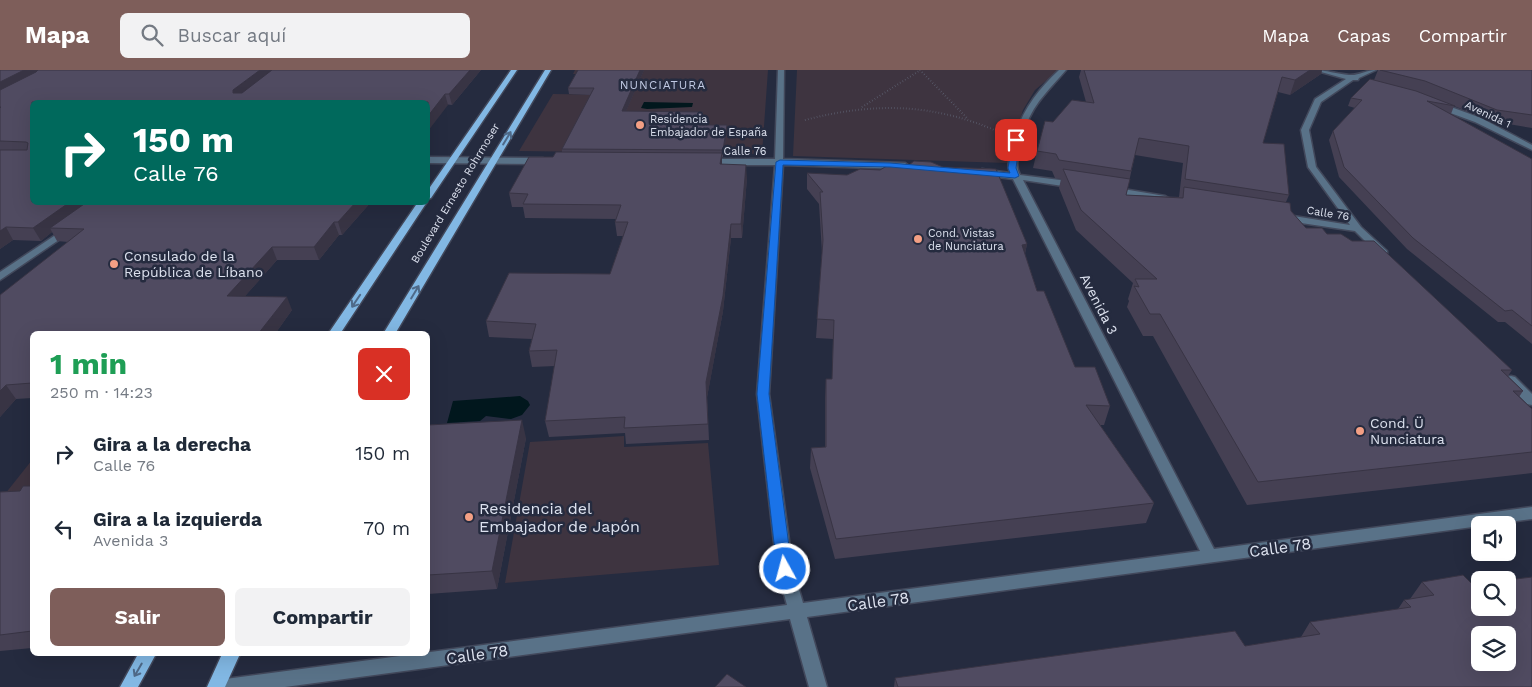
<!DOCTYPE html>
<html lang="es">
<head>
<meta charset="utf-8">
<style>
	:root { --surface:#fff; --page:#f2f2f3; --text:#1f2937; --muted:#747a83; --accent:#7e5e5a }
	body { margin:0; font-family:"Work Sans",sans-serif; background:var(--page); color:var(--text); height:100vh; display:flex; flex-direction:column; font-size:19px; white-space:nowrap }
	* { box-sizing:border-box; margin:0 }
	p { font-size:16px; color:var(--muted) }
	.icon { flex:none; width:28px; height:28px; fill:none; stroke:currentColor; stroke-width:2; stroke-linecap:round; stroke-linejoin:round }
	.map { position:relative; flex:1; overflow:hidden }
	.drawer { position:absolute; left:30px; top:261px; width:400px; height:325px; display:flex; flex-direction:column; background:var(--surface); border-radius:8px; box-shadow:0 5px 20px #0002 }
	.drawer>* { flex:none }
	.hud { position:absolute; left:30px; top:30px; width:400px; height:105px; border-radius:8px; box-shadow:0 5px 20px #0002; background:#00695c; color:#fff; overflow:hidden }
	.buttons { position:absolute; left:1471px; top:446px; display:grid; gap:10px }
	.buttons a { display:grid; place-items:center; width:45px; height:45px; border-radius:8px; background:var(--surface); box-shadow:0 5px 20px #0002; font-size:25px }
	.pin { position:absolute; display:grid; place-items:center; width:42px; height:42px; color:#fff; margin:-21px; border-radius:10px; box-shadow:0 2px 8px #0006 }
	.me { position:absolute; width:55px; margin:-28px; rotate:353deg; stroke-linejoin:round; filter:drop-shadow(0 0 4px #0008) }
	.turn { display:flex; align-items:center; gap:18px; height:105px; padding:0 20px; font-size:22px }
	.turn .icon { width:65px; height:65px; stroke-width:2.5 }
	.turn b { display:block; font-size:35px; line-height:42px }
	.round { display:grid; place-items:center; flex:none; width:52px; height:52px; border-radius:8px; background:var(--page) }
	.head { display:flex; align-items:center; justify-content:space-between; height:85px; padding:0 20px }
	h1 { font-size:30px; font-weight:700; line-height:38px; color:#1e9e55 }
	.cta { display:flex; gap:10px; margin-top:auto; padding:10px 20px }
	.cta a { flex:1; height:58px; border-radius:8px; background:var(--accent); color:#fff; font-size:20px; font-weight:700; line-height:58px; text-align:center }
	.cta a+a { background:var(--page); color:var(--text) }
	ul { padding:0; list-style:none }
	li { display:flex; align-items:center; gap:15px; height:75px; padding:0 20px }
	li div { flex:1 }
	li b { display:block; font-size:19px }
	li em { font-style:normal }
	header { display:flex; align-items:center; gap:30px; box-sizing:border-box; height:70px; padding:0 25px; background:var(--accent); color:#fff }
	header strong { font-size:24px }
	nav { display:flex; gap:28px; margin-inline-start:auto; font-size:18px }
	.search { width:350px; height:45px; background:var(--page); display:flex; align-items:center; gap:12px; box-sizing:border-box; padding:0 18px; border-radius:8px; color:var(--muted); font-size:19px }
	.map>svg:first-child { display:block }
	.green { fill:#3e3440 }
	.water { fill:#01171d }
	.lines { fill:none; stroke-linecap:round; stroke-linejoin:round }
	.minor-casing { stroke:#42485b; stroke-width:3 }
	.major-casing { stroke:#42485b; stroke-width:3 }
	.path { stroke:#626879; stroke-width:2; stroke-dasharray:0.5 2.5; stroke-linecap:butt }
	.minor { fill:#597288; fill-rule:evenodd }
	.major { fill:#82b8e4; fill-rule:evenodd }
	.wall { fill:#454053; fill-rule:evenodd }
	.shaded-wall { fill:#383444 }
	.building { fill:#504b61; stroke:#383444; fill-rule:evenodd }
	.oneway { stroke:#4f6a89 }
	.route { fill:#1a73e8; stroke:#114b97 }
	.poi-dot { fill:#f39f84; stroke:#252b3f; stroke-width:2 }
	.labels { text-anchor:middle; stroke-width:5; stroke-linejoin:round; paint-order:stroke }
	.far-street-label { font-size:11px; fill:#dce1ee; stroke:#252b3f }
	.far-poi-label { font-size:11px; fill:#dce1ee; stroke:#252b3f; text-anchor:start }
	.far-neighbourhood-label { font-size:12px; letter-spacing:1px; fill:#c0c9e3; stroke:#252b3f }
	.poi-label { font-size:14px; fill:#dce1ee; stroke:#252b3f; text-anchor:start }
	.street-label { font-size:14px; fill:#dce1ee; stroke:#252b3f }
	.near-poi-label { font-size:16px; fill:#dce1ee; stroke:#252b3f; text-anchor:start }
	.near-street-label { font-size:16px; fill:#dce1ee; stroke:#252b3f }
</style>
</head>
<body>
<header>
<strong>Mapa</strong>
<div class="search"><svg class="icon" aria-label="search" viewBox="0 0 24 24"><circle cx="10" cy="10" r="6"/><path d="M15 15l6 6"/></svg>Buscar aquí</div>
<nav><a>Mapa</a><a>Capas</a><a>Compartir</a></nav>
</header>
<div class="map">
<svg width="1532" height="617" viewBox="0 0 1532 617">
	<rect width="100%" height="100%" fill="#252b3f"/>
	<path class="green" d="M575 0H768L762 84 519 81 553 24 624 25 608 4H573Z
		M797 0H1059L1035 20 1023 40 1007 93 793 86Z
		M624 366V377L708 373 719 495 505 513 530 372Z
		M32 390V422L5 424Z"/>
	<path class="water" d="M644 32 693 33 692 37 647 39 641 38Z
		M520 326 528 331 530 335 522 345 511 349 486 346 480 351 447 353 453 331Z"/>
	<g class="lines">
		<defs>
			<path id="minor" d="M778 0H784L783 89 905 93 909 96 905 99 783 95 769 324 793 499 803 533 1200 481 1013 109 982 105 978 102 982 99 1010 103C1007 96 1009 88 1011 80 1018 47 1034 23 1059 0H1066C1041 29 1028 38 1020 78 1018 88 1015 96 1020 105L1076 112 1080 115 1076 118 1023 110 1214 479 1532 437V449L807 547 827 617H809L790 549 285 617H216L219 611 225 609 787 535 777 499 757 324 775 95H705L701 92 705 89H775Z
				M1314 0C1326 0 1337 4 1349 5 1358 6 1367 0 1376 0L1359 8 1358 10H1353L1321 32 1309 60 1316 97 1361 157 1387 181V185H1379L1355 161 1281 150 1276 147 1281 144 1350 155 1308 97 1301 60 1315 29 1346 9Z
				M1434 33H1440L1481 48 1532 75V80L1475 52 1434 37Z
				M428 87 543 88 547 91 543 94 428 93Z
				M1111 117 1165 126 1170 129 1165 132 1108 122 1106 120Z
				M69 156 74 159 72 161 0 210V202Z
				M1511 306 1515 307 1532 324V335L1527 334 1507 313 1505 310 1507 307Z"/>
			<path id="major" d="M511 0H517L431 128 428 129V120Z
				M545 0H551L395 264H383Z
				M418 132H427L340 264H328Z
				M138 584H156L138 617H120Z
				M222 584H240L225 617H207Z"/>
		</defs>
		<use href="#minor" class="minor-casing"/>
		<use href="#major" class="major-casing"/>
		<path class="path" d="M920 0 968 49
			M862 37 919 1
			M805 50C874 32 933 33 999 62"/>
		<use href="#minor" class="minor"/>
		<use href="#major" class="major"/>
	</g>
	<path class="wall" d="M0 0H481L452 35 428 32 32 132H371L342 165H339L319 190H277L245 226 292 240 275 264H32V328L16 329 0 347V225L68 172 57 171 52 162 41 171 13 170 0 179Z
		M644 0 626 41 703 42V49L702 55 727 62 723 87H722V94L747 108 742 168H731L723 241 707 327 709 370 626 374 625 363 549 367 545 351 555 296 532 297 529 281 532 269 489 267 486 251 610 204 623 166H617L615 152 616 149 525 148 523 137H512L509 123 553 87 562 82V79L591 25 569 24 568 18Z
		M1081 0H1322L1321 4 1290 25 1278 22 1263 73 1289 125 1286 132 1291 141 1306 158 1327 164 1512 300 1508 306 1523 321 1519 327 1532 339V403L1247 435 1153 266H1143L1127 237 1129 231 1128 229 1133 213 1076 160 1059 118 1061 109 1055 108 1052 101 1033 98 1037 81 1053 52 1086 32 1079 7ZM1135 85 1183 93 1179 127H1181L1126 125Z
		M1378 0H1532V58L1491 51 1454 36 1451 44 1532 89V274L1505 252H1498L1407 179 1339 107 1329 70 1333 61 1355 38 1348 36 1351 28 1374 10Z
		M807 103 1027 174 1025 184 1037 221 1075 297 1110 336 1104 355H1100L1154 433 1146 453 835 489 810 398 811 378 825 377V328L826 309H832L833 269 816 268 822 183 819 134 807 119Z
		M428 355 526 368 497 519 428 524Z
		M32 416V578L0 581V422L20 421Z
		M1422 512 1473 515 1532 617H894L895 608 1245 576 1301 567 1310 552 1398 539 1404 530 1410 529Z"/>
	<path class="shaded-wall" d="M24 0H41L0 26V12Z
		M260 0H278L237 31 233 23V20Z
		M470 0H481L452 35 449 24Z
		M640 0H644L623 48 622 41Z
		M1310 0H1322L1321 4 1290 25 1295 10Z
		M445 24 448 35 428 61V46Z
		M703 42V49L700 62V55Z
		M727 55V62L723 87V80Z
		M722 83V96L720 94Z
		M746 95 747 108 742 168 741 154Z
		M70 132H94L50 158 52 162 41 171 33 158Z
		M356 132H371L342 165 338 152Z
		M334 152 339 165 319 190 314 177Z
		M731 154V168L723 241 707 328 706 312Z
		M6 157 13 170 0 179V161Z
		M1027 174 1023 192 1022 175Z
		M272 177 277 190 233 240 227 226Z
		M287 227 292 240 275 264H258Z
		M6 315 16 329 0 347V321Z
		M522 350 526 368 497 519 492 501Z"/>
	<path class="building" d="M0 0H24L0 12Z
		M38 0H260L233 20V23H242L272 0H470L449 24H445L428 46V32H32V132H70L33 158 6 157 0 161V80H27L28 73 26 72 0 71V38L1 37H0V20L36 2Z
		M578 0H640L622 41 703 42 700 55H727L723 80 562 79 594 18H568Z
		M1084 0H1310L1295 10 1282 7 1263 73 1284 74 1289 125 1185 109 1189 76 1139 68 1131 101 1059 90 1056 84 1037 81 1045 51 1053 52 1072 30 1094 33Z
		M1380 0H1532V45L1497 40 1425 11Z
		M1370 9 1416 21 1455 36 1427 31 1532 89V256L1512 240 1505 241 1413 168 1344 97 1333 61 1362 30 1351 28Z
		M556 82 722 83 720 94 746 95 741 154H731L723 226 706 312 708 354 624 358 625 347 545 351 557 280 529 281 536 254 486 251 509 203 610 204 628 152H615L621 135 523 134 528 124 509 123 529 87H553Z
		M914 91 931 92 943 97 996 99 1027 174 1022 175 1037 221H1044L1075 297H1095L1110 336 1086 335 1154 433 836 469 811 378 826 377V309H832L834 250 817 249 823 170 820 122H823L807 103 847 105 860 99 880 100 890 94 909 95Z
		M1063 99 1130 109 1126 125 1183 128 1184 117 1290 133 1291 141 1306 158H1322L1327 164H1341L1352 171H1374L1512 300H1501L1523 321H1513L1532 339V382L1258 412 1160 244H1150L1134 216 1139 217 1135 209H1157L1081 140Z
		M87 132H356L338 152H334L314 177H272L227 226 287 227 258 264H32V313L6 315 0 321V225L84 159 50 158Z
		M522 350 492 501 428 505V355Z
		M23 416H32V561L0 565V422L20 421Z
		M1463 505 1473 515 1480 514V538H1508V510L1532 507V617H898L895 608 1235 561 1245 576 1320 564 1310 552 1411 537 1404 530 1434 525 1422 512ZM1480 565H1508V592H1480Z
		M727 604 746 617H715Z"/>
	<defs><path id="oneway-shaft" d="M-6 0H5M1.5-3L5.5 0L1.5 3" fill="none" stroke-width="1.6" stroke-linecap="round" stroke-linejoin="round" transform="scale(1.25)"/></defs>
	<g class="oneway">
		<use href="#oneway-shaft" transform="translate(507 68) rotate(-59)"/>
		<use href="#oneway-shaft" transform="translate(415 222) rotate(-59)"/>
		<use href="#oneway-shaft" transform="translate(356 231) rotate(124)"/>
		<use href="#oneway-shaft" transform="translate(138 600) rotate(120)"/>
	</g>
	<path class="route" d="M1013 68 1020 70 1016 98 1019 106 1015 108 890 97 783 95 769 324 792 499 790 503 785 505 780 503 777 499 757 324 776 92 780 90 890 93 1010 103 1008 98Z"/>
	<g class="poi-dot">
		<circle cx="640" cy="55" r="5"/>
		<circle cx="918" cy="169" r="5"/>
		<circle cx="114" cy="194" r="5"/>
		<circle cx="1360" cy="361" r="5"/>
		<circle cx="469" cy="447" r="5"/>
	</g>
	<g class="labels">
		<g class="far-street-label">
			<text transform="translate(1488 44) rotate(25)" y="4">Avenida 1</text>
			<text x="745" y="85">Calle 76</text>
			<text transform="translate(455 123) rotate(-59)" y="4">Boulevard Ernesto Rohrmoser</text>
			<text transform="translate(1328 143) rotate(9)" y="4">Calle 76</text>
		</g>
		<g class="far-poi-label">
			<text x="650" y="53">Residencia<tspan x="650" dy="13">Embajador de España</tspan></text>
			<text x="928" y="167">Cond. Vistas<tspan x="928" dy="13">de Nunciatura</tspan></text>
		</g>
		<g class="far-neighbourhood-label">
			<text x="663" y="19">NUNCIATURA</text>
		</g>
		<g class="poi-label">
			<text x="124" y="191">Consulado de la<tspan x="124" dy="16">República de Líbano</tspan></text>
			<text x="1370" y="358">Cond. Ü<tspan x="1370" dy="16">Nunciatura</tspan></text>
		</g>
		<g class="street-label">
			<text transform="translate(1099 234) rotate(63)" y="5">Avenida 3</text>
		</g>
		<g class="near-poi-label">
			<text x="479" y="444">Residencia del<tspan x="479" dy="18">Embajador de Japón</tspan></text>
		</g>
		<g class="near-street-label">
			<text transform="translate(1280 477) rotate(-8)" y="6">Calle 78</text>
			<text transform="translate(878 531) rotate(-8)" y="6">Calle 78</text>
			<text transform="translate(477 584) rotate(-8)" y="6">Calle 78</text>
		</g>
	</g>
</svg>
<div class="buttons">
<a><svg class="icon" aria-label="sound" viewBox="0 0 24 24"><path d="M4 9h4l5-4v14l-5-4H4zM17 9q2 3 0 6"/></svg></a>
<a><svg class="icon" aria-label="search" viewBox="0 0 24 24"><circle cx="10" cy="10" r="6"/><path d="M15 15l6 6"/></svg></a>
<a><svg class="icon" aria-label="layers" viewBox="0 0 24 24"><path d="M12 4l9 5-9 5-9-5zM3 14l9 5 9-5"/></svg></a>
</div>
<div class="pin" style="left:1016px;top:70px;background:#d93025"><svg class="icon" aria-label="arrive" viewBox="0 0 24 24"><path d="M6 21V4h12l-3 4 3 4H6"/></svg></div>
<svg class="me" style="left:785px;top:499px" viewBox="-20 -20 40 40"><circle r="17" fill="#1a73e8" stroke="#fff" stroke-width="3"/><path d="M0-11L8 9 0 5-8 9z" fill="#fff"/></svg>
<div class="hud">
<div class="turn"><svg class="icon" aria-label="right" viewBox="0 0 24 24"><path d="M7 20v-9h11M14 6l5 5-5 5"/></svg><div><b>150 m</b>Calle 76</div></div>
</div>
<section class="drawer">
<div class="head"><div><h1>1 min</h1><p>250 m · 14:23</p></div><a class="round" style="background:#d93025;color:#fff"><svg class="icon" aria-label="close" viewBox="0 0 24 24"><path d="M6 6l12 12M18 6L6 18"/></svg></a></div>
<ul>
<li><svg class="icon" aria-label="right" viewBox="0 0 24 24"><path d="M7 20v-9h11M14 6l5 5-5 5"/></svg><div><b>Gira a la derecha</b><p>Calle 76</p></div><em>150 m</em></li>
<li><svg class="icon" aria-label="left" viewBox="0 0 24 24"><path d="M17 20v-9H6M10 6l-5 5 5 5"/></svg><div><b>Gira a la izquierda</b><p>Avenida 3</p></div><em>70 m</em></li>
</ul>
<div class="cta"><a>Salir</a><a>Compartir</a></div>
</section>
</div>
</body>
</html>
